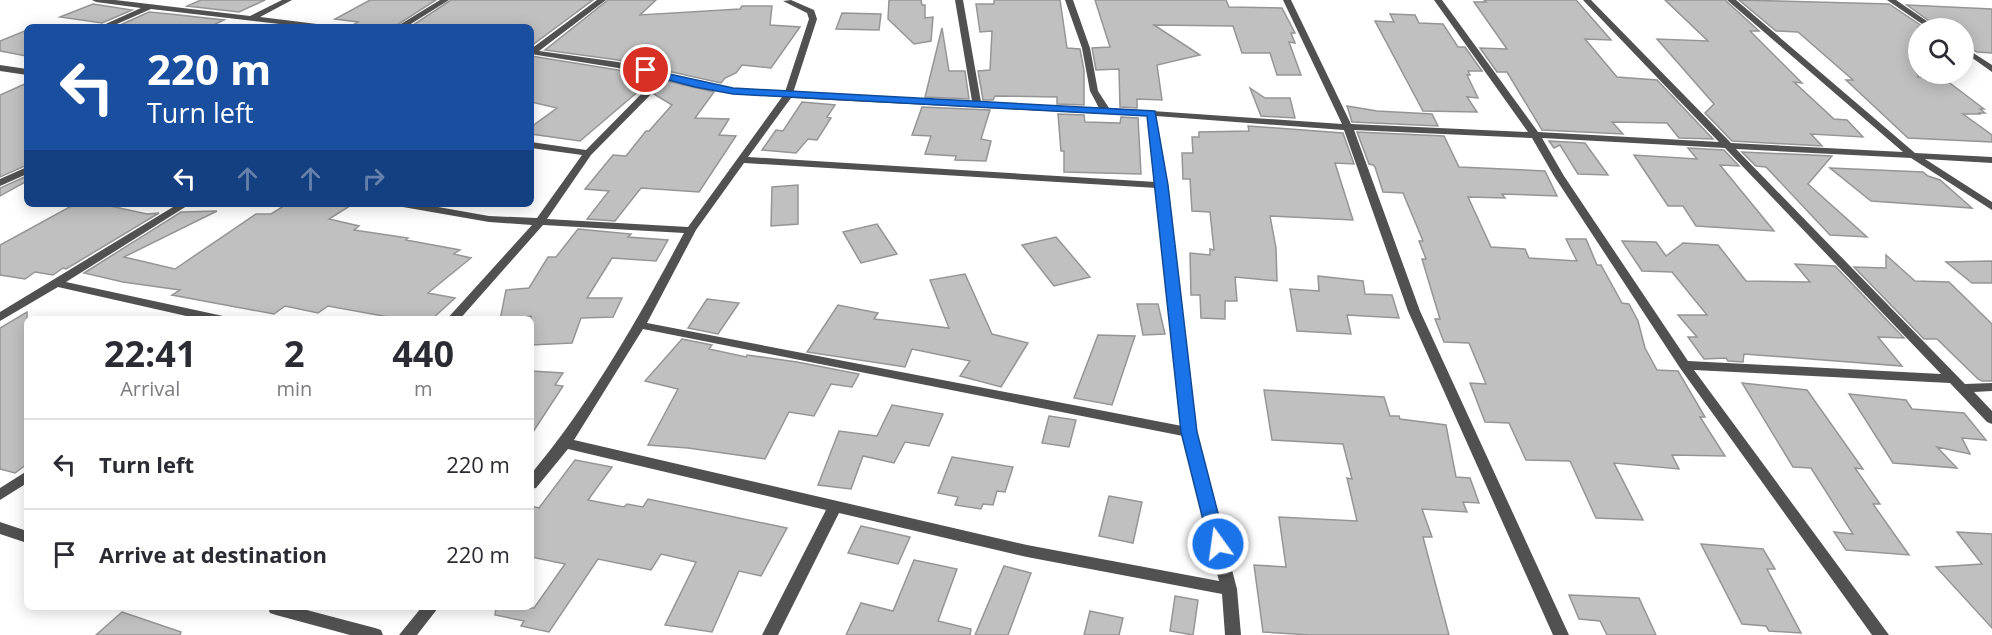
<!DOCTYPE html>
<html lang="en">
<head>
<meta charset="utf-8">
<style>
	:root { --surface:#fff; --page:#f2f2f3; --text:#2b2b33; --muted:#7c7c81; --line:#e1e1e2 }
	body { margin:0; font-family:"Open Sans",sans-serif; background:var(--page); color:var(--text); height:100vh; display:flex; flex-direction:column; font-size:22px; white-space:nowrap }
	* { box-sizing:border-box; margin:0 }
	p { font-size:20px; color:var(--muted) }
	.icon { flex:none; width:33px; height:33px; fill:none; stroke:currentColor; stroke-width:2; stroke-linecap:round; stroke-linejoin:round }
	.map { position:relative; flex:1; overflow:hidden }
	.drawer { position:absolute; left:24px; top:316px; width:510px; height:294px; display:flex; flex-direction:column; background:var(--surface); border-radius:9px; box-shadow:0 3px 15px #0003 }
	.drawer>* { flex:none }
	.guide { position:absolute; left:24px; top:24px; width:510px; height:183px; border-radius:9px; box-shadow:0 3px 15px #0003; background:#1a4fa0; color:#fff; overflow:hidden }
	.buttons { position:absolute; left:1908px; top:18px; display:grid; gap:12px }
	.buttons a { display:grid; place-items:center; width:66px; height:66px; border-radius:50%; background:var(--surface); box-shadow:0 3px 15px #0003; font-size:30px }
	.pin { position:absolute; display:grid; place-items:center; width:51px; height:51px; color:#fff; margin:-26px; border:3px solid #fff; border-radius:50%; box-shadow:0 2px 6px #0007 }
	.me { position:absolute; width:66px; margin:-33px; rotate:346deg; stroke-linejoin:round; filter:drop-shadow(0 0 4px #0008) }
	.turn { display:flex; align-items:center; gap:21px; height:126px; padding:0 24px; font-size:27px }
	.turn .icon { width:78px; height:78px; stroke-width:2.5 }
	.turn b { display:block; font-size:42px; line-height:51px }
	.lanes { display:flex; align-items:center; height:57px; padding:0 24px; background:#0003; justify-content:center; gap:30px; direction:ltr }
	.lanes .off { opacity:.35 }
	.eta { display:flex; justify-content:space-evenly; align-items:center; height:102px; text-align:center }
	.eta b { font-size:36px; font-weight:700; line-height:42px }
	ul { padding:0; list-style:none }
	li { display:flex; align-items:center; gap:18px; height:90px; padding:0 24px; border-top:2px solid var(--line) }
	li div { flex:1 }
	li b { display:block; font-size:22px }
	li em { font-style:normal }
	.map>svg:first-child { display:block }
	.building { fill:#c0c0c0; stroke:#959595; stroke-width:1.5 }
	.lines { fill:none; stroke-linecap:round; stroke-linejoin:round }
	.minor { fill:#515151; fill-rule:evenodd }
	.route { fill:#1a73e8; stroke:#114b97; stroke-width:1.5 }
</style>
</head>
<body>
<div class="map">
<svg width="1992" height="635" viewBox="0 0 1992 635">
	<rect width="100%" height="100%" fill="#fff"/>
	<path class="building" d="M201 0H265L239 12 187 6Z
		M370 0H436L394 27H350L358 22 335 19Z
		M451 0H593L531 46V27H410Z
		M608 0H656L640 15 740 9 742 6H772L770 25 800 27 771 68 742 65 736 73 725 78 721 83 618 60 545 50Z
		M889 0H921L922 5H925V18L933 17 931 41 914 44 888 19Z
		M994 0H1060L1067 48 1080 49 1084 70V105L1057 104V97L995 96 993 100H983L978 71 990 70 992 31 980 32 976 4H994Z
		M1095 0H1226L1229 7 1282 8 1295 33H1291L1295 43 1289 42 1301 75H1277L1270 53H1242L1233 26 1154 25 1200 55 1157 65 1162 100 1137 99V108L1120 107 1119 69 1096 70 1092 48 1110 47Z
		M1484 0H1576L1611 40 1585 39 1617 77 1657 80 1713 139 1679 138 1667 123 1612 122 1623 134 1542 130 1507 72H1497L1480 48 1507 49 1474 2H1486Z
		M1665 0H1725L1759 31H1750L1802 83 1794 82 1834 119 1847 120 1863 137 1811 134 1822 146 1732 141 1705 113 1714 104 1657 39 1708 41Z
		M1739 0 1889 4 1925 28 1918 27V77L1943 78 1984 109H1980L1985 113H1978L1981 114H1963L1992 135V142L1908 138 1846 80H1853L1798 32 1776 31Z
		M93 4 132 10 102 23 60 17Z
		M1907 5 1992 9V53L1977 52 1964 45V28H1939Z
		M149 12 170 14 224 20 209 27 118 26Z
		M842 13 881 14 879 30 836 29Z
		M1390 14 1415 15 1419 23 1443 24 1458 47H1465L1482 71H1468L1470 75H1467L1478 98 1467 97 1477 112 1423 111 1375 21 1394 22Z
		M942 28 949 71H965L969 99 925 97Z
		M27 30V56L0 51V41Z
		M531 56 618 70 654 78 580 141 531 134V127L557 108 531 102Z
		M667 81 714 92 695 118 729 119 719 135 736 136 699 192 641 188 615 221 587 219 609 191 585 189 613 155 626 156 646 131H649L672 105 654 94Z
		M27 83V165L0 177V95Z
		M1250 88 1265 98H1290L1295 118 1261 116Z
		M802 102 835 105 827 117 831 118 817 140 808 139 796 153 762 150 776 130 783 131Z
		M1347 106 1377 111 1432 114 1438 126 1352 122Z
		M922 107 990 110 981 139 991 141 986 161 955 160 956 156 925 154 931 136 912 135Z
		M1058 114 1084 115 1085 122 1120 123 1121 117 1138 118 1141 174 1064 172V151H1061Z
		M1248 126 1343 133 1354 164 1335 163 1353 220 1270 216 1276 248 1277 281 1235 277 1237 301H1225V319L1201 318 1200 295H1191L1190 253 1210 255V249L1214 250 1210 212 1192 211 1190 179H1183L1182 153H1193L1192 137H1199V132L1249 131Z
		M1357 132 1444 136 1459 167 1545 171 1557 196 1502 194 1505 198 1468 197 1491 247 1525 249 1529 258 1577 261 1566 239H1586L1597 265H1601L1622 303 1629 304 1638 321 1645 348 1657 370 1678 371 1705 417H1700L1725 456 1672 455 1679 469 1614 463 1643 520 1596 518 1570 461 1526 460 1509 423 1485 422 1470 383 1486 384 1469 343 1444 342 1435 319H1440L1422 259H1426L1419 241H1423L1403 193 1383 192 1375 167 1373 165 1369 164Z
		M1549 141 1585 143 1608 175 1578 174 1560 145 1554 148Z
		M1688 148 1724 150 1739 166 1720 165 1774 231 1696 226 1683 206H1668L1634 155 1697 159Z
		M1742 152 1832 156 1808 184 1867 237 1830 235 1766 167 1756 166Z
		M1830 168 1923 172 1928 176 1940 180 1972 208 1871 201Z
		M27 176V181L0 196V188Z
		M798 185V224L771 226 772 187Z
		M75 204H101L147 214 159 213 66 269 63 268 53 275 35 272 25 279 0 275V245Z
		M287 204H353L329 219 359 226 354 230 408 238 406 240 460 250 454 254 471 258 428 293 455 298 431 320H405L328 306 318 313 285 306 274 314 172 295 180 290 123 282 84 273 181 212 217 211 124 257 175 269 256 214H271Z
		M877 224 897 254 861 263 843 232Z
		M578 229 631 234 628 237 668 240 656 261 612 258 587 298H622L613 317 581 318 572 343 531 345V316L500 320 506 290 529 288 548 257H556Z
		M1056 237 1090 277 1054 286 1022 245Z
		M1622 241 1656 242 1666 256 1683 243 1718 245 1746 281 1810 282 1795 264 1835 266 1904 338 1878 337 1902 366 1744 354 1743 362 1728 361 1726 358 1704 359 1688 337H1697L1678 315H1707L1672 272 1642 271Z
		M1886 255 1915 281 1949 282 1992 324V381H1982L1978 379 1937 339H1924L1854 267 1886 268Z
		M1992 261V283H1972L1946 262Z
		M965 274 992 334 1028 343 1001 387 960 376 970 361 912 349 905 367 807 352 838 305 878 313 874 319 949 328 930 280Z
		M1318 276 1363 281 1365 294 1392 295 1399 318 1347 315 1351 334 1297 331 1290 289 1319 291Z
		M707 299 739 303 718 334 688 328Z
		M1137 304H1158L1165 334 1143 335Z
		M27 312V464L15 473 0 469V328Z
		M1098 335 1135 336 1112 405 1074 398Z
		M682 339 712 345 709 349 746 357 747 355 797 362 859 374 852 387 831 384 814 416 789 412 765 459 688 448 648 445 678 389 645 381Z
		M531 371 563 373 555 385 563 386 531 435Z
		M1742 383 1807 390 1863 469 1855 468 1880 504H1873L1909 555 1846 550 1834 532 1853 534 1811 468 1793 467Z
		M1264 390 1384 397 1390 416H1399L1400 419 1446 425 1456 477 1470 478 1479 503 1463 502 1467 512 1422 509 1432 537H1423L1449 635H1310L1263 632 1254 565 1286 567 1279 517 1357 521 1347 478 1352 479 1343 444 1272 440Z
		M1849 394 1906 400 1912 409 1964 413 1986 440 1962 438 1970 454 1937 447 1957 468 1893 463Z
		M892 405 943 414 929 446 905 442 894 463 863 456 851 489 818 485 839 431 877 436Z
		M1049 416 1076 420 1069 447 1042 443Z
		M952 457 1013 467 1005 492 997 491 993 505 983 504 981 509 955 505 958 497 938 493Z
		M575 460 612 467 588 500 624 507 627 504 643 507 648 499 787 528 761 576 739 571 712 632 665 625 696 562 661 554 651 570 598 559 549 632 521 626 524 621 495 615 496 608H534L565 564 531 557V506L539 508Z
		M1109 496 1142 502 1133 543 1099 536Z
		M861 526 910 537 898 564 848 553Z
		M1957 532 1992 534V628L1936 567 1982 564Z
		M1701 544 1763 549 1775 569H1767L1801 633 1769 631 1766 626 1742 624Z
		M914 560 957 569 938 621 971 629 970 635H846L861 603 893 611Z
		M1004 566 1031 573 1008 635H975Z
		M1569 595 1639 598 1656 635H1607L1600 621 1579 619Z
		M1175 596 1198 600 1193 635 1170 631Z
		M1090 611 1123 618 1119 635H1084Z
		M122 612 181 632 180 635H96Z"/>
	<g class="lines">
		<path class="minor" d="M92 0H115L250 16 282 0H292L260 17 325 25 329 27H305L151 9 110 27H99L141 8 96 2Z
			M440 0H449L406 27H396Z
			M597 0H606L539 51 618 62 695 81 733 88 785 92 809 19 807 13 783 1 791 0 814 10 817 19 793 93 972 101 955 0H963L981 102 1099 108 1090 91 1082 48 1065 0H1073L1090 48 1098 91 1109 108 1342 124 1283 0H1291L1351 124 1528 132 1434 0H1442L1538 132 1719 142 1583 0H1591L1731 143 1903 152 1727 0H1736L1915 153 1992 157V163L1925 159 1992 202V210L1911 158 1736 149 1965 384 1992 383V391L1974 392 1992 411V424L1987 422 1950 383 1694 370 1889 635H1872L1680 368 1554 176 1532 138 1354 130 1420 311 1569 635H1553L1408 311 1344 130 1156 116 1167 185 1196 432 1237 589 1241 635H1225L1222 594 1027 557 839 513 778 635H762L826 510 568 449 536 488 531 489V474C592 401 639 317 684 233L543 225 459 320H446L532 225 489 222 403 207 398 204H421L489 216 537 218 582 155 531 148V142L586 150 658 77 618 68 531 54V49ZM666 79 733 94 782 97 688 227 547 219 591 155ZM791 98 1147 116 1156 182 748 157ZM1542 138 1725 148 1941 374 1688 361 1564 176ZM744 163 1157 188 1182 426 647 323 696 230ZM643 329 1183 436 1219 581 1027 545 574 440Z
			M1887 0H1896L1937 28H1928Z
			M1964 47 1992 65V72L1964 52Z
			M0 65 27 69V75L0 71Z
			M27 167V174L0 186V179Z
			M178 204H190L66 282 223 316 229 320H204L58 287 0 321V312Z
			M27 471V483L0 500V488Z
			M0 522 27 531V543L0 534Z
			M268 608H299L375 628 381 630 383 635H350L276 615 270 613Z
			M421 608H438L417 635H399Z"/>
	</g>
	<path class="route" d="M642 68 733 88 1155 111 1168 185 1197 432 1226 544 1224 549 1218 551 1211 549 1209 544 1181 432 1147 116 733 94 695 87 642 73Z"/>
</svg>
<div class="buttons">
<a><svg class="icon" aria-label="search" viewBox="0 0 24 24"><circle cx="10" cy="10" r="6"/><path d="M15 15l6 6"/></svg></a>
</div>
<div class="pin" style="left:646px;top:70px;background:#d93025"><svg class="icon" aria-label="arrive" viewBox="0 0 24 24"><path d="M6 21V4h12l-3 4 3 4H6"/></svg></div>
<svg class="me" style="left:1218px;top:544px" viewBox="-20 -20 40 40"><circle r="17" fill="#1a73e8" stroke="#fff" stroke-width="3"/><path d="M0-11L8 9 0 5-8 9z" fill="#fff"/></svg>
<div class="guide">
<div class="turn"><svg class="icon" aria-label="left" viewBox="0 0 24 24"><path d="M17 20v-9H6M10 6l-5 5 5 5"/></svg><div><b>220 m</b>Turn left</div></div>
<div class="lanes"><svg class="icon" aria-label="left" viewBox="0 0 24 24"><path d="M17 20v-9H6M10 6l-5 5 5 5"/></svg><svg class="icon off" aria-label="ahead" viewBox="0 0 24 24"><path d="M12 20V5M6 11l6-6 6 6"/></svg><svg class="icon off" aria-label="ahead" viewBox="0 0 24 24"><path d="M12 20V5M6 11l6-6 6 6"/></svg><svg class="icon off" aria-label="right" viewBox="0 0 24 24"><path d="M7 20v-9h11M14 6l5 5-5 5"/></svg></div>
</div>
<section class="drawer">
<div class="eta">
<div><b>22:41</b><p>Arrival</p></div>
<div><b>2</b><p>min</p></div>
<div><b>440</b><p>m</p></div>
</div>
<ul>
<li><svg class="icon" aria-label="left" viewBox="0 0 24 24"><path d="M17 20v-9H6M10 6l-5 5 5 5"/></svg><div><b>Turn left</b></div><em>220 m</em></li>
<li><svg class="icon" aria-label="arrive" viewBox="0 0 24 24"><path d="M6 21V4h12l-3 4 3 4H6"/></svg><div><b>Arrive at destination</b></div><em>220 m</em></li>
</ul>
</section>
</div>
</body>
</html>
